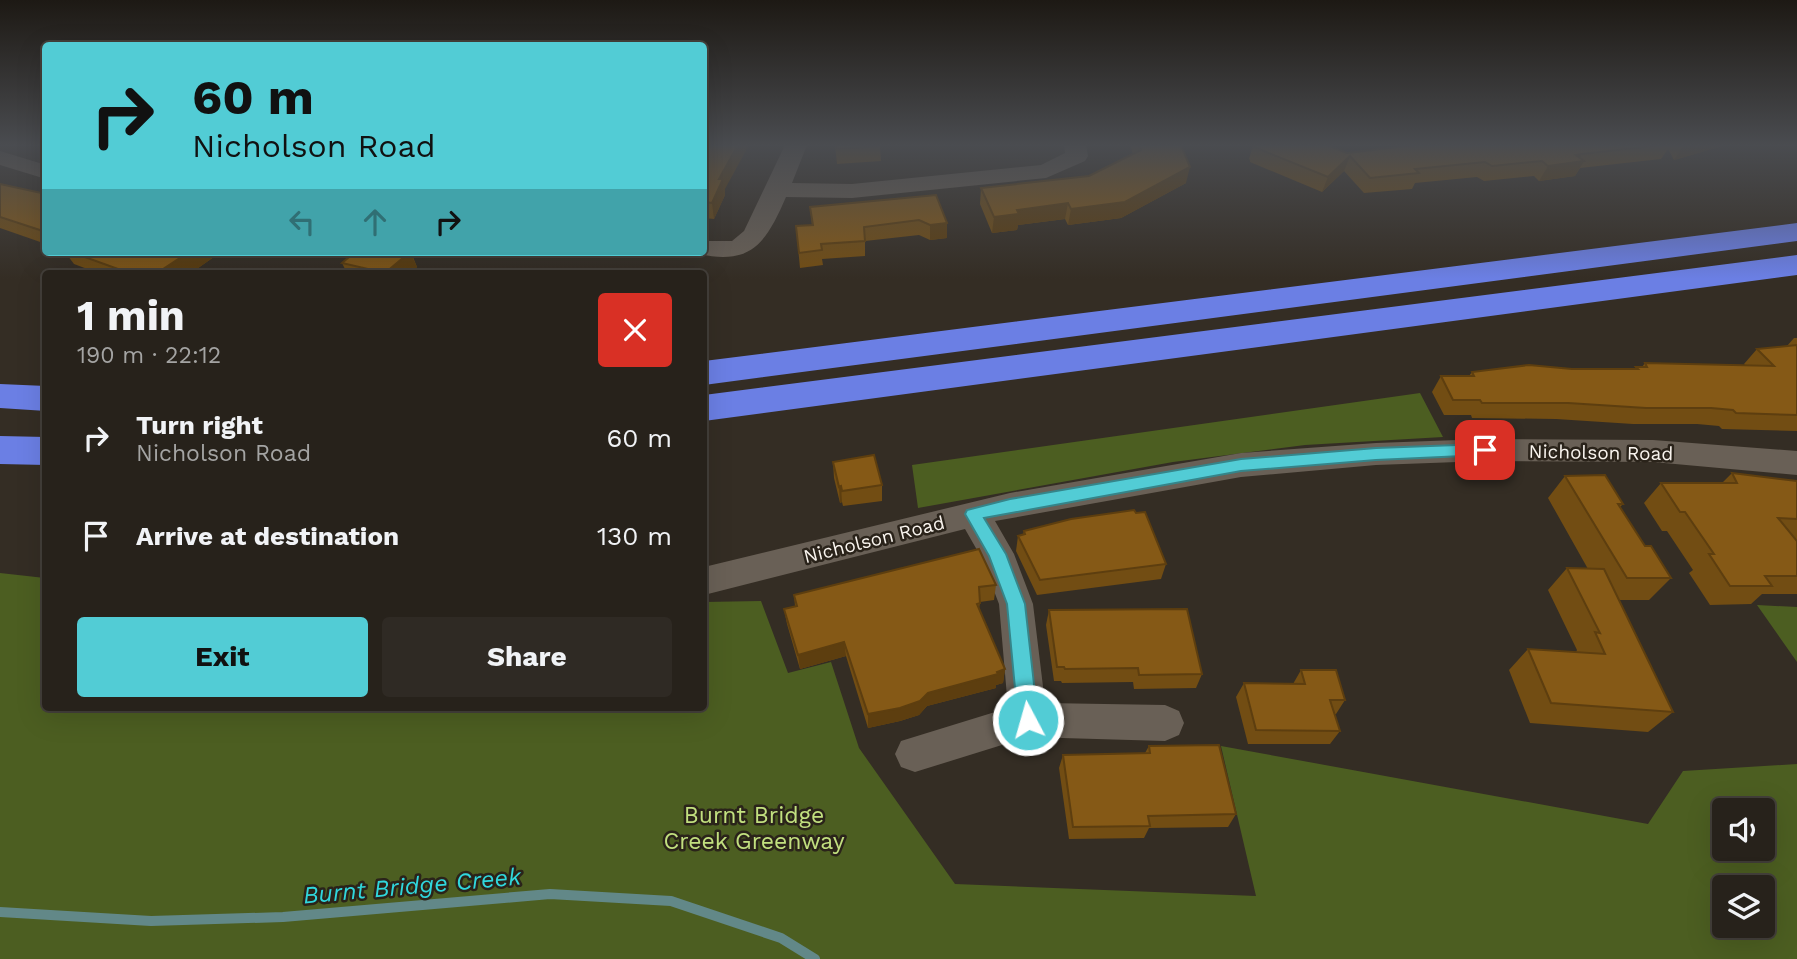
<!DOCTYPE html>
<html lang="en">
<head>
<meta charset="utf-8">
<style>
	:root { --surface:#27221b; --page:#2f2a24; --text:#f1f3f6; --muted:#a4a4a3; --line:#433f3a; --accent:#52ccd5 }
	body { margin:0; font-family:"Work Sans",sans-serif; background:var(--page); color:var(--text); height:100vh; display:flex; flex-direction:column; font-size:26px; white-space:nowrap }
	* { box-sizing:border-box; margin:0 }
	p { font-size:23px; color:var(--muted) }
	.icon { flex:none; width:38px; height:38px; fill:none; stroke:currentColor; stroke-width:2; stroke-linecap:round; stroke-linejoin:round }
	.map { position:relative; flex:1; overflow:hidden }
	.details { position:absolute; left:42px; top:270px; width:665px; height:441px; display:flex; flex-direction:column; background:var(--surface); border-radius:7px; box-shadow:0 7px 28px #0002,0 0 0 2px var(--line) }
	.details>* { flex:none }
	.guide { position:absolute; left:42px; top:42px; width:665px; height:214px; border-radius:7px; box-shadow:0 7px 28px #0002,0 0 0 2px var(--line); background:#52ccd5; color:#111; overflow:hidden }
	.controls { position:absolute; left:1712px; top:798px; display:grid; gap:14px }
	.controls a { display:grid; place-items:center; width:63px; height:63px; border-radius:7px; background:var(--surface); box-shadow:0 7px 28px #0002,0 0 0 2px var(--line); font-size:35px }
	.pin { position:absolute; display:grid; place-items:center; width:60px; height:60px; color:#fff; margin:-30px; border-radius:14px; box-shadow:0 4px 10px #0006 }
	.me { position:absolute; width:77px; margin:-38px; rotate:354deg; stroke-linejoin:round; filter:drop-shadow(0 0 5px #0008) }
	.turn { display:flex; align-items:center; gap:24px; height:147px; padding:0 35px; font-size:32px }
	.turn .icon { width:91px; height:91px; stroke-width:2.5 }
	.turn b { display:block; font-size:49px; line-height:60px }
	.lanes { display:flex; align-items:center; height:66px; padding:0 35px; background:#0003; justify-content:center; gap:35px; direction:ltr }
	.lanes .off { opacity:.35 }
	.round { display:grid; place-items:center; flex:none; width:74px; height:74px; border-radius:7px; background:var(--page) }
	.head { display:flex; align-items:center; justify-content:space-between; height:119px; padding:0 35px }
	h1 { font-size:42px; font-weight:700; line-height:52px }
	.cta { display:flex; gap:14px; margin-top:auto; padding:14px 35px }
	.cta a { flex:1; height:80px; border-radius:7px; background:var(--accent); color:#111; font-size:28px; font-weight:700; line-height:80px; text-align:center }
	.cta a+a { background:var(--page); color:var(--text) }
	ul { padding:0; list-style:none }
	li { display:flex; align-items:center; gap:21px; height:98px; padding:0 35px }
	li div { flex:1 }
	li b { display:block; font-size:26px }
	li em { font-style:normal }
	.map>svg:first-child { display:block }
	.green { fill:#4c5e21; fill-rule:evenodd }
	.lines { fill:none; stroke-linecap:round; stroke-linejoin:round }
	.stream { stroke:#628888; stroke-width:10 }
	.minor { fill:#696056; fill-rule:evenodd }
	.highway { fill:#6b7fe4; fill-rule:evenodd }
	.wall { fill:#724d13 }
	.shaded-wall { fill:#5d3e0f }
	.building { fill:#855916; stroke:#5d3e0f; stroke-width:2 }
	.route { fill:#52ccd5; stroke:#35858a; stroke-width:2 }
	.labels { text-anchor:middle; stroke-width:5; stroke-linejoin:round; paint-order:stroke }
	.street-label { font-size:19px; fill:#f9f4ee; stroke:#2a231a }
	.near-park-label { font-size:23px; fill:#c2e07f; stroke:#2a231a }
	.near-water-label { font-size:24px; font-style:italic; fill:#30d7dc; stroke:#2a231a }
</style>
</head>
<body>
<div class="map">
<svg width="1797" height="959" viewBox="0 0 1797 959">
	<rect width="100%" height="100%" fill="#342d24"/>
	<path class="green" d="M1420 393 1443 437 1305 445 1173 462 918 508 912 465Z
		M0 573 45 578 46 707H704V602L761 601 788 673 831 662 859 748 955 884 1256 896 1221 746 1648 824 1683 771 1797 764V959H0ZM1724 810H1762V849H1724ZM1724 887H1762V926H1724Z
		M1757 605 1797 607V662Z"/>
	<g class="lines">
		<path class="stream" d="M0 912 151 921 283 917 550 894 671 901 781 938 815 959"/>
		<path class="minor" d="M785 145H807L792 183 852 184 1041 165 1065 153 1064 145H1086L1088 156 1085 161 1046 178 852 198 786 197C766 243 751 267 695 253L704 252V241H732L744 231Z
			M0 151 46 165V179L0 165Z
			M1485 439 1653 440 1797 451V475L1653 462 1485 461 1376 465 1241 477 995 521 1014 554 1033 604 1045 703 1165 705 1179 711 1184 723 1179 735 1165 741 1028 737 915 772 901 767 895 754 901 741 1008 708 999 604 981 557 965 529 704 595V567L1010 493 1241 453 1376 443Z"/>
		<path class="highway" d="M1797 223V241L704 385V361Z
			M1797 255V275L704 421V395Z
			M0 384 46 386V411L0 408Z
			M0 436 46 437V465L0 464Z"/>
	</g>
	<path class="wall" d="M704 145 725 189V195L714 219 704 218Z
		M835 145H880L881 161 837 164Z
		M1130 145H1181L1186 183 1121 218 1068 225 1065 219 1018 225 1017 230 992 233 980 204 981 188 1089 176 1133 154Z
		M1253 145H1327L1347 153 1415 145H1723L1722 146 1674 160 1668 149 1661 159 1580 168 1575 176 1539 181 1534 176 1484 181 1477 177 1415 183 1412 189 1364 193 1344 171 1322 192 1250 162V160L1249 159Z
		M0 184 46 194V244L0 228Z
		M936 195 947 238 930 240 919 235 865 241V256L822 259 823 265 800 268 796 226 812 225 810 207Z
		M65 252H221L191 273H98L74 264Z
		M355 252H411L417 267 411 273H347L342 263Z
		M1794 338H1797V431L1722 429 1719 426 1697 424H1633L1556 419 1472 418 1471 415H1444L1432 392 1441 376H1469L1472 372 1572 369H1634L1636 367H1642L1645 363 1745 365 1744 364 1757 349 1787 346Z
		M833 462 882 485V501L843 506 842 502 840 503 834 478Z
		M1732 473 1797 481V540H1796L1797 541V594H1762L1751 604 1710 605 1689 573 1693 570 1667 531H1662L1644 503 1661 483H1722Z
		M1565 476 1623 504 1620 507 1645 546 1671 578 1649 600H1619L1673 712 1648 732 1530 723 1509 670 1528 649 1576 652 1577 650 1548 590 1567 568 1588 569 1548 498Z
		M1136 513 1166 564 1161 579 1037 595 1016 551 1018 536 1023 535 1024 531Z
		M996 585 994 600 980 602 979 609 1005 669 1003 683 996 685V688L927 706 919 715 900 721 868 728 846 656 800 669 787 624 784 609 795 606 794 595Z
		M1049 610 1202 674 1196 688 1134 689 1133 682 1062 683 1061 681H1054L1046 625Z
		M1301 670 1345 700 1336 714H1334L1340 731 1330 744H1248L1236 697 1244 683 1293 684Z
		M1149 746 1236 814 1228 827 1149 828 1144 838 1069 839 1059 768 1063 755 1145 753Z"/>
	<path class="shaded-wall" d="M738 145H749L725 189V195L714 219 712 203 719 179Z
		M1684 145H1723L1722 146 1674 160Z
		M1582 154 1577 162 1584 161 1575 176 1539 181 1548 166Z
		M1350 156 1344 171 1322 192 1328 177Z
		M1190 167 1186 183 1121 218 1068 225 1071 209Z
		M1068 203 1065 219 1018 225 1017 230 992 233 994 217 1017 210Z
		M947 223V238L930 240V225Z
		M189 252H221L191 273H157Z
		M410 252 417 267 411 273H385Z
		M841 486 842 502 840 503 839 487Z
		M844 642 846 656 800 669 798 655Z
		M1005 669 1003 683 996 685V688L927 706 919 715 900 721 868 728V714L928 693Z"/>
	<path class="building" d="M704 145H738L719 179H723L712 203 704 202Z
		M836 145H880V146L836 149Z
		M1139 145H1181L1190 167 1125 202 1071 209 1068 203 1017 210 1019 214 994 217 981 188 1089 176 1141 150Z
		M1256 145H1327L1347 153 1415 145H1662L1582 154 1576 155 1584 161 1548 166 1542 161 1492 166 1485 162 1415 169 1419 173 1370 178 1350 156 1328 177 1254 147Z
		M0 184 46 194V232L0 217Z
		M936 195 947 223 930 225 919 220 864 227 865 241 821 244 822 250 799 253 796 226 813 225 810 207Z
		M71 252H189L157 273H129Z
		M355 252H410L385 273 342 263Z
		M1797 345V415L1736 413 1733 410 1711 408H1646L1568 403H1482L1480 400H1453L1441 376H1474L1472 372 1529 365 1572 369H1638L1636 367H1647L1645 363 1774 366 1757 349Z
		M874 455 882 485 842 491 841 486 839 487 833 462Z
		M1732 473 1797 481V519L1778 518 1797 541V576H1765L1772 586H1730L1709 554H1714L1685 512H1680L1661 483H1737Z
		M1605 475 1623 504H1618L1645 546H1651L1671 578H1627L1565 476Z
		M1134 510 1136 513 1145 512 1166 564 1040 580 1018 536 1025 534 1024 531 1071 519Z
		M979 549 996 585 979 587 980 603 977 604 1005 669 997 672 998 674 928 693 920 701 900 708 868 714 844 642 798 655 784 609 797 606 794 595Z
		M1567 568 1604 569 1673 712 1551 703 1528 649 1605 654 1595 632 1600 633Z
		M1187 609 1202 674 1139 675 1138 668 1065 669 1064 667H1057L1049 610Z
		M1301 670H1336L1345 700H1330L1340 731 1256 730 1244 683 1305 684Z
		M1219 745 1236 814 1148 816 1150 826 1073 827 1063 755 1150 753 1149 746Z"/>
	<linearGradient id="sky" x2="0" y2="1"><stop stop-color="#1d1914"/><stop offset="0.52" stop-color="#4a4c50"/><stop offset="1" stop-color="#4a4c50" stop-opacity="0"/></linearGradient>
	<rect width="1797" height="279" fill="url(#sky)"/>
	<path class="route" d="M1485 444 1492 450 1485 455 1376 460 1241 471 984 518 1006 554 1025 604 1038 720 1035 727 1028 729 1021 727 1018 720 1007 604 989 556 965 514 967 510 1010 499 1241 459 1376 448Z"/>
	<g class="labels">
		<g class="street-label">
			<text transform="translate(1601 452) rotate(1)" y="7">Nicholson Road</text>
			<text transform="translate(874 539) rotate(-14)" y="7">Nicholson Road</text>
		</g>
		<g class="near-park-label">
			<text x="754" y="823">Burnt Bridge<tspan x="754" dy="26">Creek Greenway</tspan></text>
		</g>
		<g class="near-water-label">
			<text transform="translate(412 886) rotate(-5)" y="8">Burnt Bridge Creek</text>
		</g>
	</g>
</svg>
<div class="controls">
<a><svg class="icon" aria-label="sound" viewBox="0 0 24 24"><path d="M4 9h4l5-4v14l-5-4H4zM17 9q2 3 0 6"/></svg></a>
<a><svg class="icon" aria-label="layers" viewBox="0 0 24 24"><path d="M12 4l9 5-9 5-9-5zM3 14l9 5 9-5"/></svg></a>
</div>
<div class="pin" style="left:1485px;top:450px;background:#d93025"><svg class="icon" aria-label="arrive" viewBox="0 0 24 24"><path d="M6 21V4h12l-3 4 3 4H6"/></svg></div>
<svg class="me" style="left:1028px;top:720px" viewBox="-20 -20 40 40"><circle r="17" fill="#52ccd5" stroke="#fff" stroke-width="3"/><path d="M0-11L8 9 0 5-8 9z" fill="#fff"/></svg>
<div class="guide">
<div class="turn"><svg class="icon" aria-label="right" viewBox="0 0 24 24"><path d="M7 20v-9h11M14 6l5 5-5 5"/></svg><div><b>60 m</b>Nicholson Road</div></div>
<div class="lanes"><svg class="icon off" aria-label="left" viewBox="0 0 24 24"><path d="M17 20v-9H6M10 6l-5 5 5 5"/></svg><svg class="icon off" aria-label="ahead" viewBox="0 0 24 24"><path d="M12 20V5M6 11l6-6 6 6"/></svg><svg class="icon" aria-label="right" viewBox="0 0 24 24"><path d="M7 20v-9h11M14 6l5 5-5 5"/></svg></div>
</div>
<section class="details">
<div class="head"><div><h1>1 min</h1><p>190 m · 22:12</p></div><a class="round" style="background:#d93025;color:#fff"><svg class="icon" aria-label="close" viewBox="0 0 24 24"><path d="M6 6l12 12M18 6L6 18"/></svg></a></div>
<ul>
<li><svg class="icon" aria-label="right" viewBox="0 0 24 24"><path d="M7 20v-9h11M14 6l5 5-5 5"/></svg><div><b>Turn right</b><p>Nicholson Road</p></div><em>60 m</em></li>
<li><svg class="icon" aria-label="arrive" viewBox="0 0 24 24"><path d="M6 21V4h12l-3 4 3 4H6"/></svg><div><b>Arrive at destination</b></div><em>130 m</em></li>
</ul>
<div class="cta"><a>Exit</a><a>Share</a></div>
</section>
</div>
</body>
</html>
